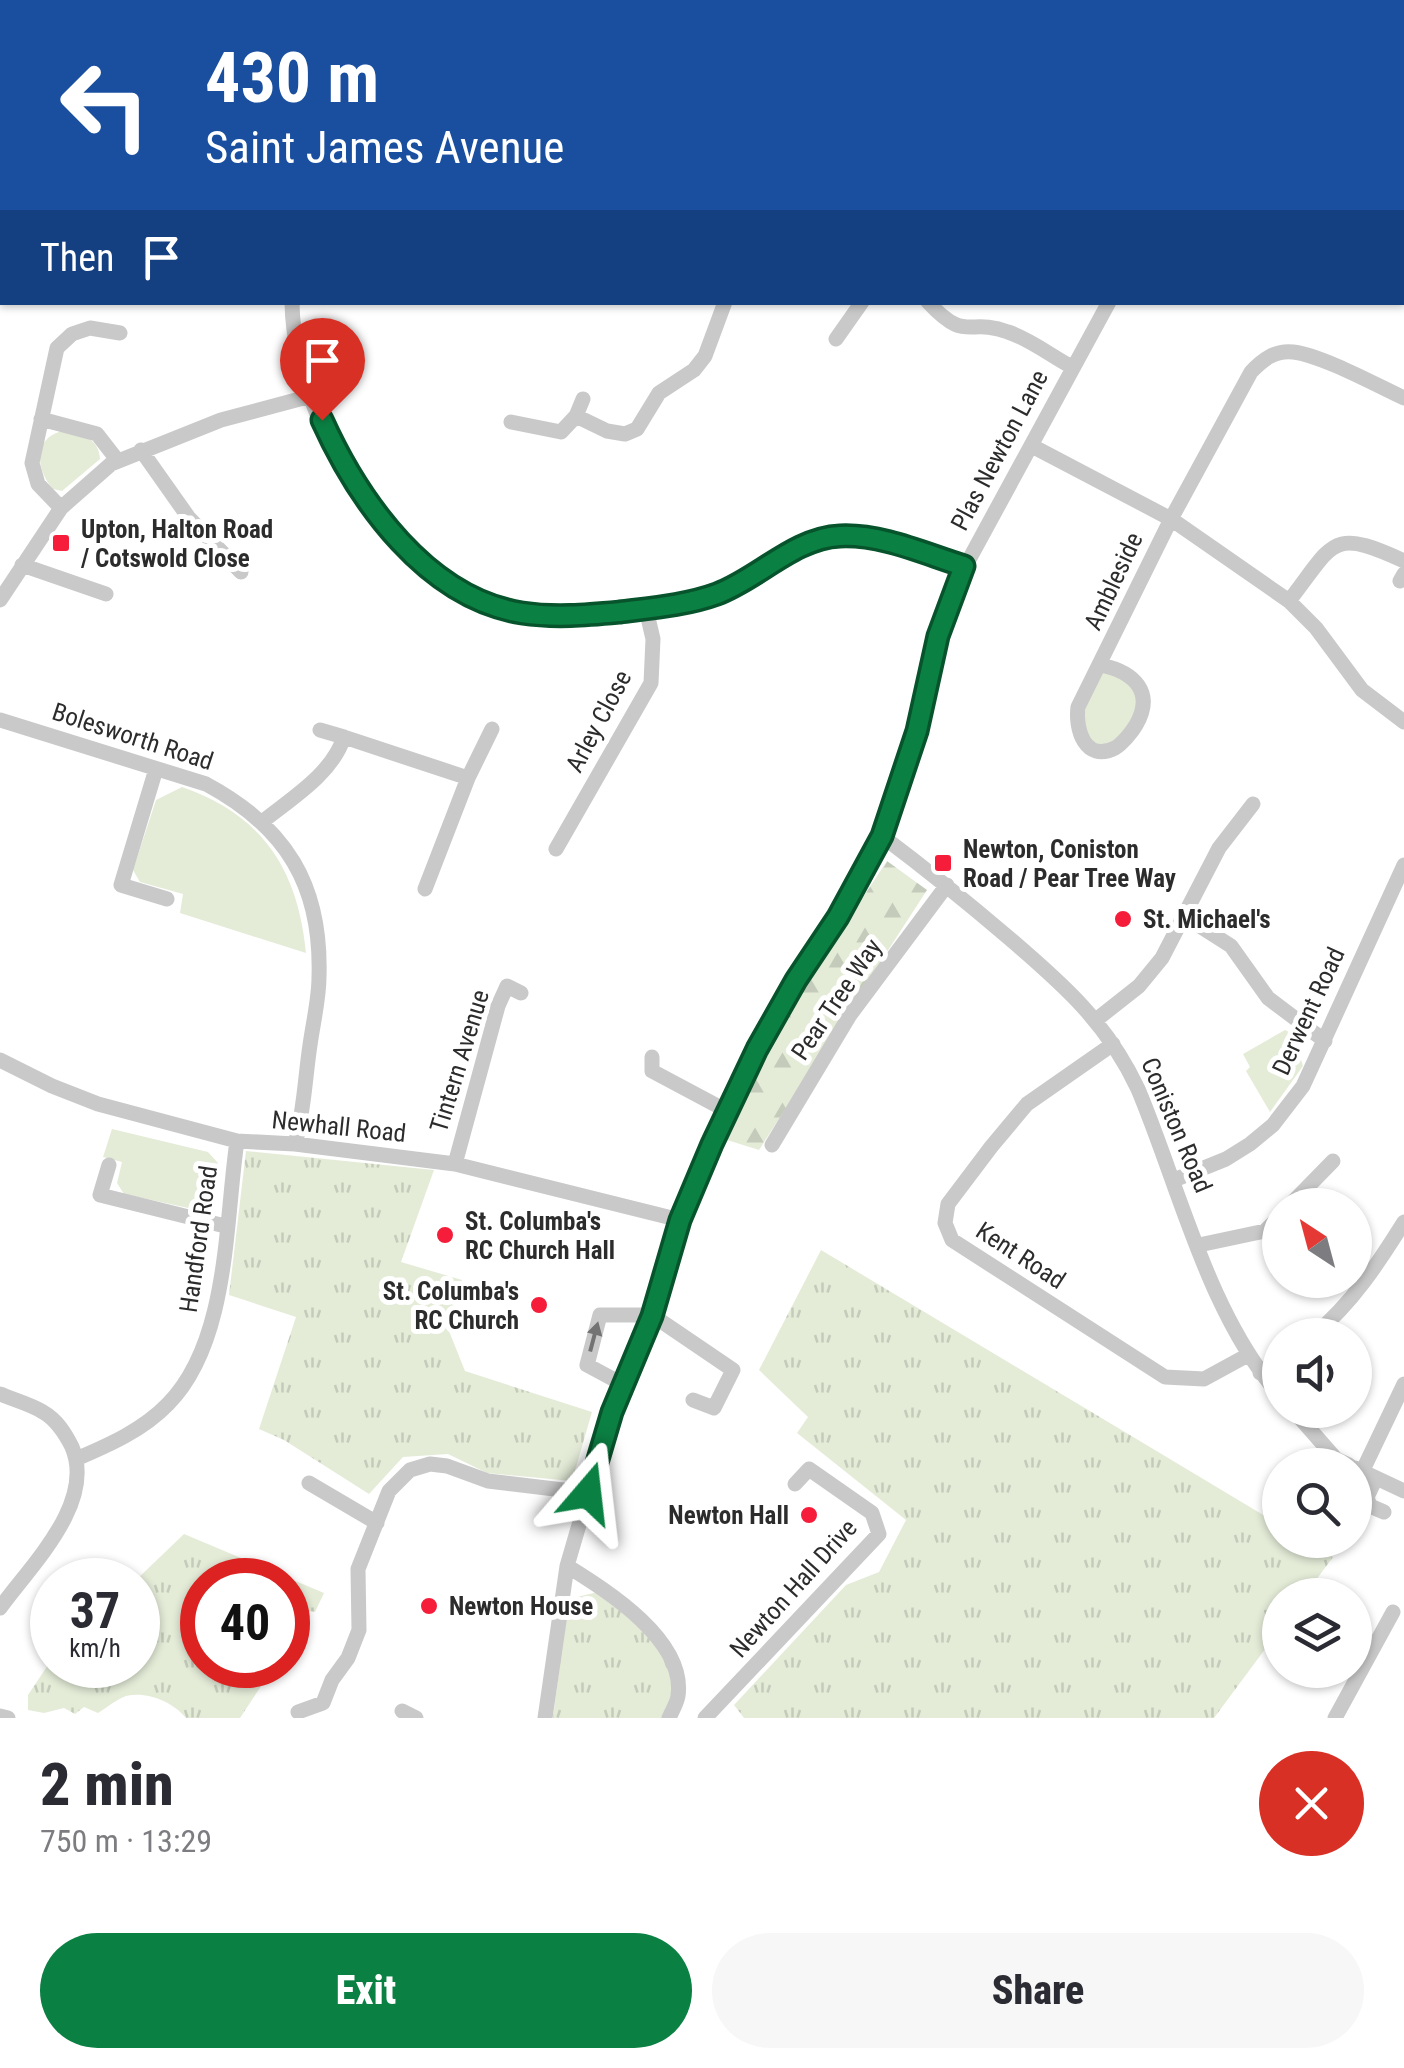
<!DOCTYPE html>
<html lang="en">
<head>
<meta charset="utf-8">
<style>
	:root { --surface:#fff; --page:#f7f7f7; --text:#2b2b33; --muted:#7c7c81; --accent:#0b8043 }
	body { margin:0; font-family:"Roboto Condensed",sans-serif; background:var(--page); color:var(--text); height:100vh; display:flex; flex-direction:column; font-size:38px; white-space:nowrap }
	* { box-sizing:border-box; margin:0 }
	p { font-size:32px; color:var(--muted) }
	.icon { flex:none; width:55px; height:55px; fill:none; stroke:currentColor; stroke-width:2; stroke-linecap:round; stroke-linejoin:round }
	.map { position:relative; height:1718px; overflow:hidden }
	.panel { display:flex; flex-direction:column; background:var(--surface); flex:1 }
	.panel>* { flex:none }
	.banner { position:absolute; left:0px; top:0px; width:1405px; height:305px; box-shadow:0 2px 8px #0004; background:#1a4fa0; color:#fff; overflow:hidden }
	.needle { width:65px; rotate:324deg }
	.buttons { position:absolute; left:1262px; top:1188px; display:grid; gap:20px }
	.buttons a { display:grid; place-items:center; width:110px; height:110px; border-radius:50%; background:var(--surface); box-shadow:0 2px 8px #0004; font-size:50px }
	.speed { position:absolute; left:30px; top:1558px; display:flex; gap:20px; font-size:50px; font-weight:700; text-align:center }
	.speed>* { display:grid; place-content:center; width:130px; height:130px; border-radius:50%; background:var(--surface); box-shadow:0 2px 8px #0004; line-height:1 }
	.speed small { font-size:25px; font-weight:400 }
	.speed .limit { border:15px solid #d22; background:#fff; color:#111 }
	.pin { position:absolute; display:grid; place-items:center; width:85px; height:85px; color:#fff; margin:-102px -42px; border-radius:50% 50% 50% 0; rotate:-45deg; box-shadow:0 0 10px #0007 }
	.pin .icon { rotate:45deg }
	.me { position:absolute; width:110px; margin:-55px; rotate:17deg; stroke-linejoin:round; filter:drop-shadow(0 0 8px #0008) }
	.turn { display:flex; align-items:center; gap:35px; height:210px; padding:0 40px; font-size:45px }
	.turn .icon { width:130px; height:130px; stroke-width:2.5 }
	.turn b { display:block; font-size:70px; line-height:85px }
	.then { display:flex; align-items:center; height:95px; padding:0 40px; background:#0003; gap:20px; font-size:38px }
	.round { display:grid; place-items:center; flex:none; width:105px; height:105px; border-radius:52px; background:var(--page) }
	.overview { display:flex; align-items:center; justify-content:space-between; height:170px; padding:0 40px }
	h1 { font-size:60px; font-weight:800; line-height:75px }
	.action { display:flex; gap:20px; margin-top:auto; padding:20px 40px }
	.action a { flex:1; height:115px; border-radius:60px; background:var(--accent); color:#fff; font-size:40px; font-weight:800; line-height:115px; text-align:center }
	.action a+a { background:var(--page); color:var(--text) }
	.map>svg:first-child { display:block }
	.grass { fill:#e4ecd8 }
	.forest { fill:url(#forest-firs) }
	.park { fill:url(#park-tufts) }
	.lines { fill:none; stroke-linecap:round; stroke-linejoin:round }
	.minor { stroke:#c9c9c9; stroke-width:15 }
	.highway { stroke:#939393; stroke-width:22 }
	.oneway { fill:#737373 }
	.route-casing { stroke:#07532c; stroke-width:25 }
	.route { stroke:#0b8043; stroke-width:18 }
	.poi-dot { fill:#f51d3a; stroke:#fff; stroke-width:4 }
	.labels { text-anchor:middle; stroke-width:10; stroke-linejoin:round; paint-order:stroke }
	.street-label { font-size:25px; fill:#2c2c2c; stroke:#fff }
	.poi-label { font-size:25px; font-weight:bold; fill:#2c2c2c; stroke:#fff; text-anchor:start }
</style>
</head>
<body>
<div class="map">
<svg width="1404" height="1718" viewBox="0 0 1404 1718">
	<defs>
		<pattern id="forest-firs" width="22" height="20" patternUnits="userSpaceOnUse" patternTransform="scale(2.5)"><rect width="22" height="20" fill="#e4ecd8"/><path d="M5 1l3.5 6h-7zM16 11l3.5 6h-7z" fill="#c4cbba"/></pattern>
		<pattern id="park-tufts" width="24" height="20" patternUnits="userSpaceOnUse" patternTransform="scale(2.5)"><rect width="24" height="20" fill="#e4ecd8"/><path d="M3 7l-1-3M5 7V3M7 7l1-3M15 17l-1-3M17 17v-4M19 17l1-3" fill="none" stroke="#c4cbba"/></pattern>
	</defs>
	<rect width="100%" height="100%" fill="#fff"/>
	<path class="grass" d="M68 430C84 436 99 439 100 459L62 491 53 489C34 468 33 434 68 430Z
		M1101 665 1144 694 1116 748 1089 746 1078 707Z
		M182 787C263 815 298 870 306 953L180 913 183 894 140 882 133 870 156 800Z
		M1285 1030 1293 1034 1303 1066 1270 1112 1246 1071 1250 1067 1243 1054Z
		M112 1129 208 1152 218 1163 215 1198 202 1211 124 1194 117 1183 122 1162 103 1157Z"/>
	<path class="forest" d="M887 861 927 890 759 1150 727 1140 791 1006Z"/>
	<path class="park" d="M246 1151 434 1170 401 1262 462 1280 447 1326 465 1371 592 1412 572 1481 487 1473 448 1454 403 1457 369 1494 284 1440 259 1429 296 1317 229 1295Z
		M821 1250 1280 1525V1540H1306L1333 1557 1305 1595H1280V1629L1214 1718H744L734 1705 846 1585 879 1572 906 1520 797 1433 808 1417 759 1370Z
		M184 1534 324 1593 315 1612 310 1611 288 1645V1580H202V1665H275L240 1718H186C173 1702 147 1691 126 1696 117 1699 106 1708 98 1713L84 1707 75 1714 64 1708 44 1713 28 1710V1695L52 1659V1665H138L136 1580Z
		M598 1592C627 1616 680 1650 671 1695 669 1703 665 1711 662 1718H553L567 1608 577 1601V1597Z"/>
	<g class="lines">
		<path class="minor" d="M473 0 475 2
			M105 2V0
			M358 2V0
			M460 2V0
			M1402 223H1404
			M292 302C293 374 329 457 375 511 454 601 499 625 620 612 654 608 692 605 724 591 762 575 797 538 840 536 882 534 925 554 965 567
			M928 302C967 344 967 317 1008 332 1030 339 1051 356 1072 367
			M836 339 862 302
			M583 399 576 416 607 431 625 434 637 429 659 393 694 370 705 356 725 302
			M41 419 97 434 118 461
			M511 422 561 432 576 416
			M1032 446 1171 519 1289 601 1316 628 1362 690 1404 722
			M141 450 189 518 241 572
			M61 508 38 484 32 463 57 348 72 334 90 328 120 333
			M22 565 106 594
			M1400 581 1404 574
			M0 600 61 508 111 464 221 420 311 396
			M1289 601C1335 542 1330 527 1404 561
			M1101 665C1134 672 1155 692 1136 725 1132 732 1122 744 1115 748 1085 763 1075 729 1078 707L1171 519 1251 372C1262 360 1275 350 1293 352 1321 355 1376 385 1404 398
			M0 720 206 784C286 827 322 885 319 977 319 999 313 1023 310 1045 305 1078 304 1112 295 1144
			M344 737 468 778 492 729
			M156 769 121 885 167 899
			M262 822C292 798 332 774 344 737L320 730
			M882 836C926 869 968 903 1009 938 1064 985 1107 1023 1138 1089 1180 1189 1208 1314 1280 1396
			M556 849 651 683 653 639 646 609
			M425 889 468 778
			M1184 916 1231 946 1268 998 1325 1041
			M1096 1020 1139 986 1162 958 1219 848 1253 804
			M1113 1044 1027 1104 991 1147 948 1204 945 1223 952 1240 1165 1377 1204 1379 1248 1355
			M652 1057V1071L727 1111
			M0 1060 52 1086 98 1104 237 1141 295 1144 455 1164 680 1220
			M772 1145 850 1015 947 885
			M455 1164 498 1006 507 986 521 993
			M109 1165 100 1195 225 1226
			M1174 1180 1226 1159 1250 1144 1273 1125 1303 1086 1404 865
			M1290 1205 1333 1161
			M1199 1245 1265 1231 1280 1216
			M1314 1335C1353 1302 1377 1265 1404 1222
			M1260 1373 1280 1359
			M626 1386 587 1365 600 1315H652L733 1370 714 1408 693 1400
			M0 1394C14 1400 30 1404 43 1412 57 1420 65 1433 72 1447 96 1503 31 1565 0 1608
			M1293 1410 1336 1459 1349 1465
			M76 1459C109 1445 143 1430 168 1404 229 1342 225 1223 237 1141
			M1355 1468 1404 1491
			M1362 1472 1404 1384
			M1376 1478 1367 1497 1370 1506 1384 1512
			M309 1483 377 1523
			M567 1566C607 1591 686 1640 678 1696 677 1703 672 1711 669 1718
			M402 1711 416 1718
			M298 1712 323 1703 332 1680 348 1658 359 1630 358 1569 389 1491 410 1470 430 1464 447 1466 488 1481 588 1493
			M0 1716 8 1718
			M545 1718 567 1566 612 1412 652 1315 680 1220 757 1049 876 852 917 731 938 635 965 567 1109 302
			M705 1718 879 1534 872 1513 809 1469 795 1484
			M1335 1718 1393 1612"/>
		<path class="highway" d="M1167 0 1169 2
			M1210 0 1213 2
			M1402 123 1404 124
			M1402 202 1404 203"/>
	</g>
	<defs><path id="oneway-solid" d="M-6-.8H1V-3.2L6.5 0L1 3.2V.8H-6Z" transform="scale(2.5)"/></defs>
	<use class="oneway" href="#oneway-solid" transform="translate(594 1337) rotate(-75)"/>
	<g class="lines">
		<defs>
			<path id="route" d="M322 420C359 502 427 598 522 613 555 618 587 615 620 612 652 608 687 605 717 594 758 579 794 538 840 536 882 534 925 554 964 566L938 636 917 731 882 836 838 917 796 980 757 1049 712 1144 680 1220 652 1316 612 1412 588 1493"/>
		</defs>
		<use href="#route" class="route-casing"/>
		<use href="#route" class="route"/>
	</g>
	<g class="poi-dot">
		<rect x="51" y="533" width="20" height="20" rx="5"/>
		<rect x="933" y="853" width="20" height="20" rx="5"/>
		<circle cx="1123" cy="919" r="10"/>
		<circle cx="445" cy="1235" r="10"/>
		<circle cx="539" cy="1305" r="10"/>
		<circle cx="809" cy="1515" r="10"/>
		<circle cx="429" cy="1606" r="10"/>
	</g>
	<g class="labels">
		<g class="street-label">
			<text transform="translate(999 450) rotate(-62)" y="9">Plas Newton Lane</text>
			<text transform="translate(1113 581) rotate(-65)" y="9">Ambleside</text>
			<text transform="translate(598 721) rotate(-62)" y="9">Arley Close</text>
			<text transform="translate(133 736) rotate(18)" y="9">Bolesworth Road</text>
			<text transform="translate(836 999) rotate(-56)" y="9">Pear Tree Way</text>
			<text transform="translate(1308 1011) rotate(-65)" y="9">Derwent Road</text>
			<text transform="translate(459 1061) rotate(-73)" y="9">Tintern Avenue</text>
			<text transform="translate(1177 1125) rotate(67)" y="9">Coniston Road</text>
			<text transform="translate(339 1126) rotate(6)" y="9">Newhall Road</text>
			<text transform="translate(198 1239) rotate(-82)" y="9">Handford Road</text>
			<text transform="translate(1021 1255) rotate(33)" y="9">Kent Road</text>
			<text transform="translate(793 1588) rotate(-48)" y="9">Newton Hall Drive</text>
		</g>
		<g class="poi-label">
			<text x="81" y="538">Upton, Halton Road<tspan x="81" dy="29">/ Cotswold Close</tspan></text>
			<text x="963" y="858">Newton, Coniston<tspan x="963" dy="29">Road / Pear Tree Way</tspan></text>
			<text x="1143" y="928">St. Michael's</text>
			<text x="465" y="1230">St. Columba's<tspan x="465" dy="29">RC Church Hall</tspan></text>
			<text x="519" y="1300" text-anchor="end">St. Columba's<tspan x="519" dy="29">RC Church</tspan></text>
			<text x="789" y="1524" text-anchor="end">Newton Hall</text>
			<text x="449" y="1615">Newton House</text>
		</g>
	</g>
</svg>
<div class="buttons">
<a><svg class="needle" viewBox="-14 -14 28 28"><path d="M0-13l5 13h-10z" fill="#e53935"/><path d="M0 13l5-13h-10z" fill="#7c7c81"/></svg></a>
<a><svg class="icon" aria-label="sound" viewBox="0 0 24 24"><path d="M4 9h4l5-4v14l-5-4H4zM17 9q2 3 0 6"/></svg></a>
<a><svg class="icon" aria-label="search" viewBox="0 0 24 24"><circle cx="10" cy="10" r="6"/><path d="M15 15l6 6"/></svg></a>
<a><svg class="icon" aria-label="layers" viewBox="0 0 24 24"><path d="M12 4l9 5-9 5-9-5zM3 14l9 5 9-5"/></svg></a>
</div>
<div class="speed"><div>37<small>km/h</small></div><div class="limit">40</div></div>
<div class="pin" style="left:322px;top:420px;background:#d93025"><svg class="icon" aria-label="arrive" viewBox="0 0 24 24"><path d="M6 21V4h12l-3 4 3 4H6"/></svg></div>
<svg class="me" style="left:588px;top:1493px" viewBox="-20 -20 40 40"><path d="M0-17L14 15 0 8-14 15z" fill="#0b8043" stroke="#fff" stroke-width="4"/></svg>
<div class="banner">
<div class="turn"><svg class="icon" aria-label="left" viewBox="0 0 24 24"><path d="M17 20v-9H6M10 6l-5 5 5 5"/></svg><div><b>430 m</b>Saint James Avenue</div></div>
<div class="then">Then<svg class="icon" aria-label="arrive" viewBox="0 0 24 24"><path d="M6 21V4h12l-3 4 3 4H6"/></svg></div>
</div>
</div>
<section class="panel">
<div class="overview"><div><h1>2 min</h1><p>750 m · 13:29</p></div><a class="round" style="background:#d93025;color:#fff"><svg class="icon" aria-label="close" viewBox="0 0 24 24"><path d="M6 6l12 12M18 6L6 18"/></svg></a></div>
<div class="action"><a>Exit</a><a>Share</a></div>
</section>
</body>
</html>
